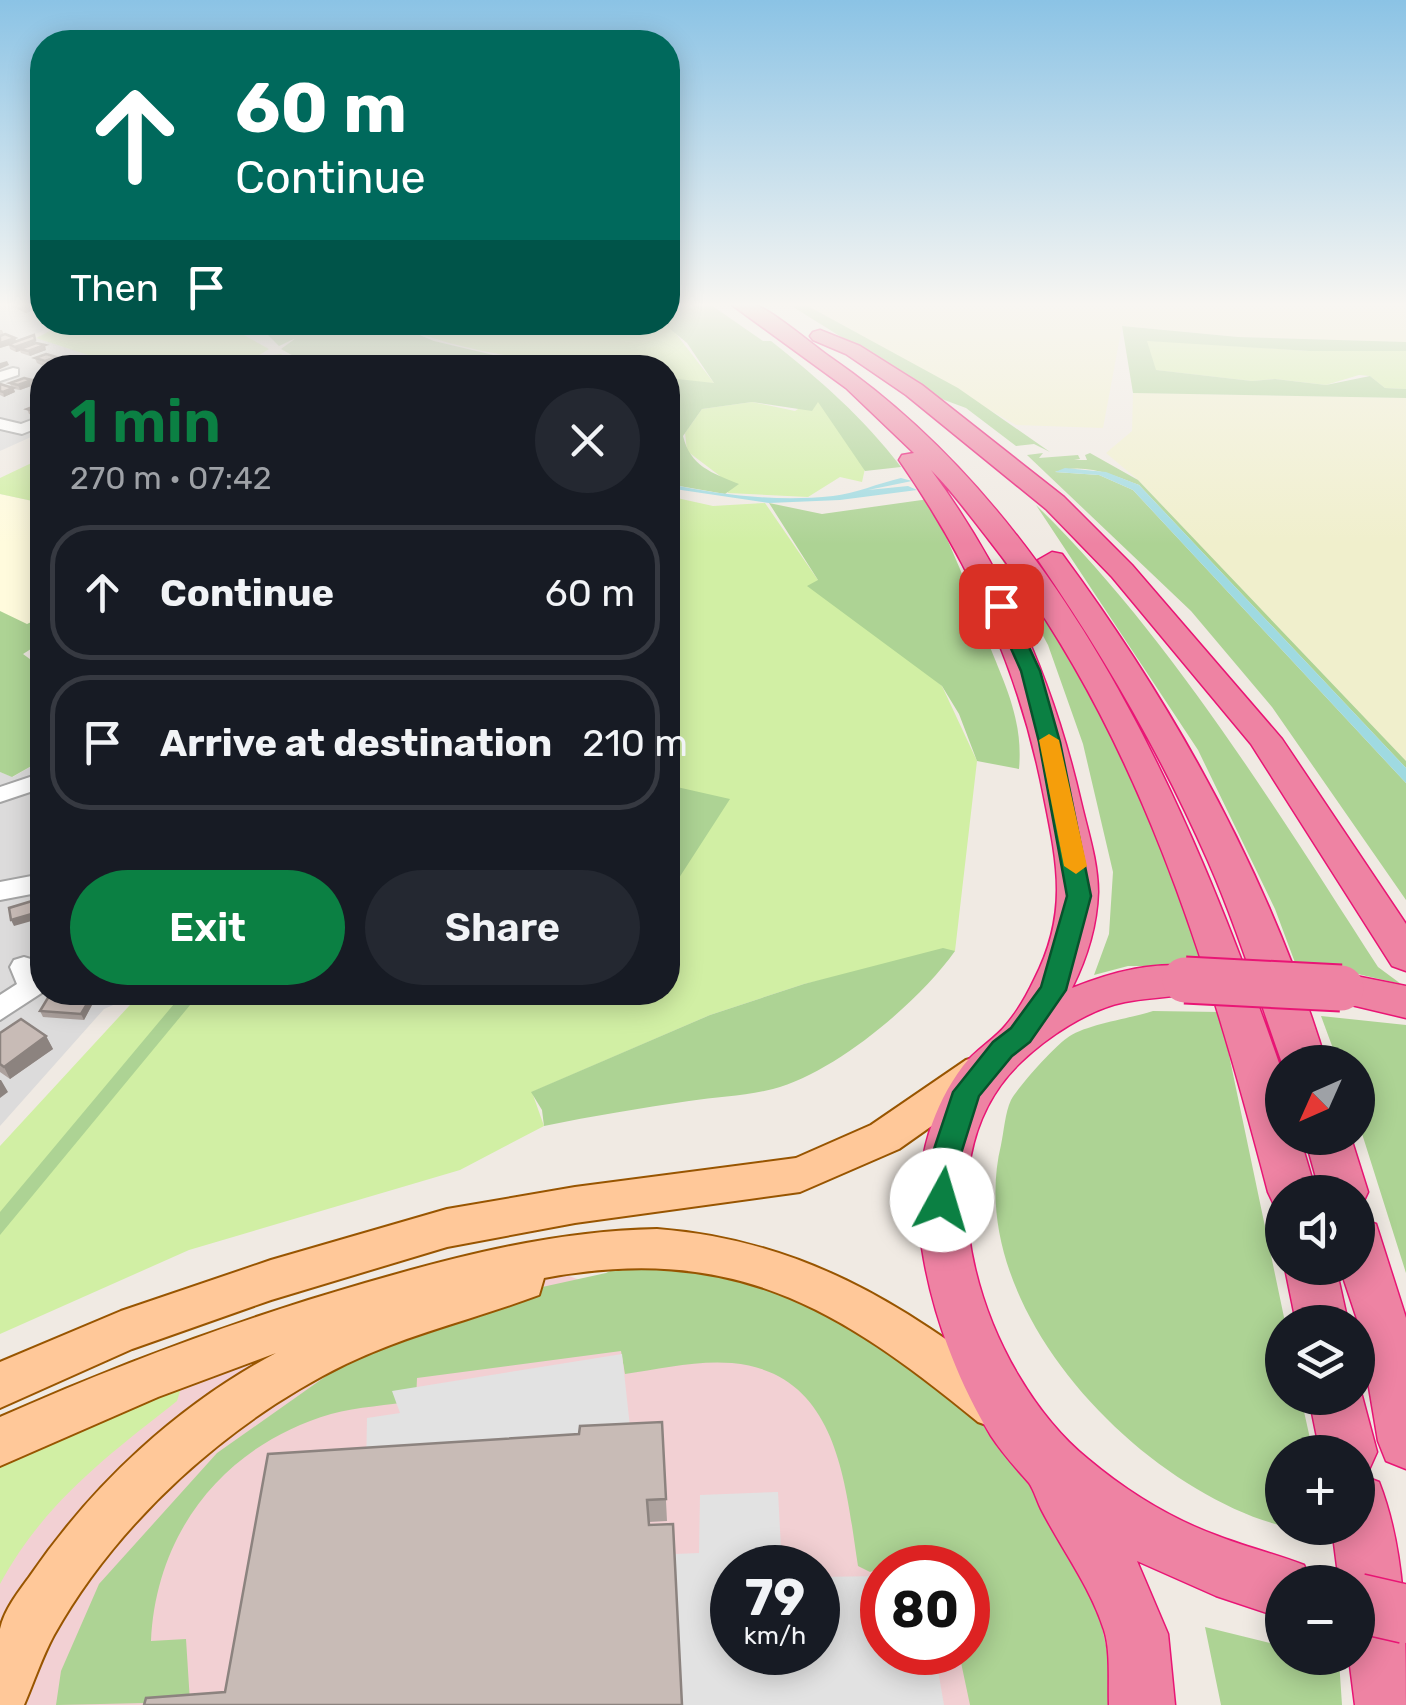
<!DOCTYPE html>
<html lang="en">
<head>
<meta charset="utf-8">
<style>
	:root { --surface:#171b24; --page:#242831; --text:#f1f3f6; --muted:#9ea1a6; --line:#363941; --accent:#0b8043 }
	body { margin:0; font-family:Rubik,sans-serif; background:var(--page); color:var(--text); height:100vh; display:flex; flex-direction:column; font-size:38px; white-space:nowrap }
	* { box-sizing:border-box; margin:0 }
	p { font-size:32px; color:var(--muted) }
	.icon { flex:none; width:55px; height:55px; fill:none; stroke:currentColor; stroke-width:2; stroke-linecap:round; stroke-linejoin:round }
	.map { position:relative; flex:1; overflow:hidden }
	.panel { position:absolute; left:30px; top:355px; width:650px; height:650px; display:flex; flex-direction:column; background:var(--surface); border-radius:40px; box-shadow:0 5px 25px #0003 }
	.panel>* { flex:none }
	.banner { position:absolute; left:30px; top:30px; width:650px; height:305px; border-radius:40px; box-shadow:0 5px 25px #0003; background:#00695c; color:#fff; overflow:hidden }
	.needle { width:65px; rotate:225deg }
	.controls { position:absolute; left:1265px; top:1045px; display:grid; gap:20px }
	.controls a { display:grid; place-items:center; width:110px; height:110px; border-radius:50%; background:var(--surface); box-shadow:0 5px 25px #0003; font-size:50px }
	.speed { position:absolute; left:710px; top:1545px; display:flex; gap:20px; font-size:50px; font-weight:700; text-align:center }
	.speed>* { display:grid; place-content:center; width:130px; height:130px; border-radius:50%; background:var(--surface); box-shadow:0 5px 25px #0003; line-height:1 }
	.speed small { font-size:25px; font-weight:400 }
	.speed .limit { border:15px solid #d22; background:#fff; color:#111 }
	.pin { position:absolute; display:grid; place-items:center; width:85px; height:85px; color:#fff; margin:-42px; border-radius:20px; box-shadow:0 5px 15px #0006 }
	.me { position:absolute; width:110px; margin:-55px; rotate:6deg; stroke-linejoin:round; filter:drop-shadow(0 0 8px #0008) }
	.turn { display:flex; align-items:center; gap:35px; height:210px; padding:0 40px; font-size:45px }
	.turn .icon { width:130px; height:130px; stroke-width:2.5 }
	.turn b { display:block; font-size:70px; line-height:85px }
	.then { display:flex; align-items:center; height:95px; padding:0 40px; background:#0003; gap:20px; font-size:38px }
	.round { display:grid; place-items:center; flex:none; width:105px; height:105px; border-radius:52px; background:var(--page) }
	.head { display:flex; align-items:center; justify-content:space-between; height:170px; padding:0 40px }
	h1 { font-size:60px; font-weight:600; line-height:75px; color:var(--accent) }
	.cta { display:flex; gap:20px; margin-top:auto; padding:20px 40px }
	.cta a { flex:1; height:115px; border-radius:60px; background:var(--accent); color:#fff; font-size:40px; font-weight:600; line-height:115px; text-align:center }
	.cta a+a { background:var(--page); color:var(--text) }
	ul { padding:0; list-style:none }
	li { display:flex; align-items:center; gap:30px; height:135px; margin:0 20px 15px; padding:0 20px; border:5px solid var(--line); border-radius:40px }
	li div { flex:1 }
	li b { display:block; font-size:38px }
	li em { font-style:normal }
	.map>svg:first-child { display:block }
	.residential { fill:#dcdbdb }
	.commercial { fill:#f2d0d3; fill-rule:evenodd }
	.education { fill:#fffbdd }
	.farmland { fill:#f0efcc }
	.grass { fill:#d1efa4 }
	.forest { fill:#add394 }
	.parking { fill:#e2e2e2 }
	.water { fill:#9fdae1 }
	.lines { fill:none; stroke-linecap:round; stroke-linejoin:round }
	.minor-casing { stroke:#a5a5a5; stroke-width:4 }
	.major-casing { stroke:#985500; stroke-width:4 }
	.highway-casing { stroke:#e91575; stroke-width:3 }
	.minor { fill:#fff; fill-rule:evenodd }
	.major { fill:#ffc899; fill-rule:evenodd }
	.highway { fill:#ee83a3; fill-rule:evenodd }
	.highway-bridge-far1-casing { stroke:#e91575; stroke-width:49; stroke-linecap:butt }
	.highway-bridge-casing { stroke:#e91575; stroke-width:61; stroke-linecap:butt }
	.highway-bridge-far1 { stroke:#ee83a3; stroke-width:45 }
	.highway-bridge { stroke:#ee83a3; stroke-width:58 }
	.wall { fill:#aca19d }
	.shaded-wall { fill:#8c837f }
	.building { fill:#c8bbb6; stroke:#8c837f; stroke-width:2.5 }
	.route { fill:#0b8043; stroke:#07532c; stroke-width:2.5 }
	.slow { fill:#f59e0b }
</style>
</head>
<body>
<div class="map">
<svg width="1406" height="1705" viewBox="0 0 1406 1705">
	<rect width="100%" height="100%" fill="#f0eae3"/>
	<path class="residential" d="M0 305H42V322L60 323 31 336 125 367 42 368V432L0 451Z
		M42 760V992L141 993 104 1009 0 1126V772L13 777Z"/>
	<path class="commercial" d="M556 1271 758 1348 1009 1586 1022 1705H0V1451L103 1394ZM732 1568H818V1652H732ZM882 1568H968V1652H882Z"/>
	<path class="education" d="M0 494 42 503V632L0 656Z"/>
	<path class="farmland" d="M805 305H1406V342L1238 337 1122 326 1103 428 1016 425Z
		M1133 393 1406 398V761L1138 480 1106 453 1132 431Z"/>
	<path class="grass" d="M68 322 222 323 269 349 256 357 281 354 298 367H125L36 338Z
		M391 323H662L670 326 714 383 668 381V368C575 367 477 359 391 323Z
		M1146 340 1309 351H1406V389L1385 388 1370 376 1359 375 1326 385 1275 379 1252 381 1155 370Z
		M815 398 868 455 862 482 840 477 808 497 728 493 720 476 687 451 685 433 702 409 752 402 795 411Z
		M42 458V503L0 494V478Z
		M668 496 713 506 765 503 818 580 942 686 977 761 955 951 804 984 710 1015 532 1092 544 1126 460 1170 189 1250 0 1334V1146L141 993 668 992Z
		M182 1385 177 1401C106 1457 44 1503 0 1584V1453Z"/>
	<path class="forest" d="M668 305H711L763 341H771C820 380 863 417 901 467L865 471 818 402 812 411 752 402 702 409 683 436C690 466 712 473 739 484L725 494 668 484V423L680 408 668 402V378L714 383 687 343 663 323 668 322Z
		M790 305H806L958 388 1050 452 1034 444 1016 446 966 408 939 398Z
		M240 323H391L434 341 506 358 582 367 496 368 475 363 451 368 313 367 281 349 296 338 279 346 268 335Z
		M1122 326 1238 337 1406 342V351H1309L1147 341 1156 370 1252 381 1275 379 1326 385 1370 376 1385 388 1406 389V398L1133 393Z
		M1043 453 1039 458 1078 455 1080 459 1074 460H1087L1085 455 1090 453 1138 480 1406 761V768L1139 485C1113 475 1084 462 1055 472L1099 475 1133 490 1406 783V900L1272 707 1191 611 1027 455Z
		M929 499C949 542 967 584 983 628 1000 677 1024 714 1019 769L977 761 959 714 942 686 807 586 818 580 769 503 822 514Z
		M1036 505C1169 634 1277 811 1378 967L1401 984 1349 972 1297 968 1275 909 1198 750Z
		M983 524 1008 555 1115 732 1206 966H1128L1094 975 1109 934 1113 872 1083 744 1048 645Z
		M0 611 27 624 42 617V642L23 654 42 668V760L12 777 0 772Z
		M668 785 730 799 668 895Z
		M943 948 955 951C919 1002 835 1073 773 1089 746 1096 717 1097 689 1101 640 1108 593 1116 544 1126L542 1110 531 1092 710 1015 804 984Z
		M184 992 200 993 0 1235V1212Z
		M1153 1011 1220 1012 1285 1322 1282 1398H1301L1313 1452H1282V1526C1137 1487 962 1305 1001 1145 1004 1131 1005 1113 1011 1100 1019 1086 1053 1048 1067 1038 1083 1025 1132 1018 1153 1011Z
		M1321 1016 1406 1025V1273L1358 1121V1062H1338Z
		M631 1261 770 1276 949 1380 1081 1532 1114 1682 1115 1705H970L959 1653 968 1652V1568H882L870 1572 858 1566C845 1483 839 1373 732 1363 697 1360 659 1369 625 1374L621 1351 417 1378 416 1401C388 1405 358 1407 331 1414 225 1445 156 1531 151 1641L186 1639 190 1702 56 1705 61 1671 99 1584 217 1453 353 1357 441 1309 606 1273Z
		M1205 1627 1282 1646V1658L1339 1660 1342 1705H1221Z"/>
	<path class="parking" d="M622 1354 632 1445 366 1470 367 1418 400 1413 392 1391Z
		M778 1492 782 1567 732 1568V1652H818V1577L882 1576V1652L935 1653 944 1705H682L675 1554 699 1553 700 1495Z"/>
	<path class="water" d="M1065 468 1106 472 1139 485 1406 768V783L1133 490 1099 475 1055 472Z
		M901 478 912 481 868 490 908 486 917 490 840 500 769 503 668 488V484C722 495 777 502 833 496 854 494 879 483 901 478Z"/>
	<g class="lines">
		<defs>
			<path id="minor" d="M13 368 18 369V375L0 381V372Z
				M42 416V426L22 434 0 429V419L21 424Z
				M42 773V788L0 802V787Z
				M42 874V892L0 900V882Z
				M24 957 34 960 43 992 0 1020V995L17 984 10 967 14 960Z"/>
			<path id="major" d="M980 1056 994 1060 999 1071 994 1082 899 1149 800 1192 575 1223 447 1247 271 1300 132 1349 0 1408V1362L121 1311 271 1260 447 1209 575 1187 796 1158 871 1125 966 1060Z
				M657 1229C800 1240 901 1302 1012 1388L1019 1405 1012 1422 995 1428 978 1422C837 1306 732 1243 544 1278L539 1295C475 1319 408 1334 346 1364 229 1421 118 1521 54 1635 42 1657 34 1682 24 1705H0C0 1681 0 1652 0 1629 4 1610 19 1591 30 1576 93 1484 178 1405 276 1353L158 1397 0 1466V1417C119 1364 240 1319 365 1283 461 1255 556 1231 657 1229Z"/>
			<path id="highway" d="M732 305C739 305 749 303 755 305 772 310 813 345 830 357 1066 519 1188 802 1279 1063L1282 1076V1138H1300L1316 1192H1282V1209L1275 1207 1268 1192C1208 963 1138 729 989 540 970 516 952 491 931 470 1005 570 1053 680 1081 802 1088 832 1098 862 1098 892 1097 926 1087 958 1072 988 1109 973 1161 958 1200 969L1206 980 1200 991C1175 998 1150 997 1125 1002 1089 1009 1047 1037 1021 1062 911 1166 986 1376 1088 1459 1126 1491 1171 1519 1218 1536 1246 1547 1276 1554 1304 1565L1311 1582H1282V1618L1216 1596 1137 1561 1168 1634 1175 1705H1109C1108 1682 1111 1652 1104 1630 1090 1586 1062 1550 1041 1509 1037 1501 1034 1490 1029 1483 1015 1467 1002 1453 991 1436 959 1383 935 1321 924 1260 911 1192 921 1122 963 1066 975 1050 995 1039 1006 1025 1017 1012 1027 995 1034 980 1068 914 1058 866 1044 797 1020 672 971 564 899 460L902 455 914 453 846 388Z
				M820 330 860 346 922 385 1064 497 1132 565 1282 739 1406 924V971L1392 966 1251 744 1112 577 1046 509 906 395 846 354 813 340 810 336 813 332Z
				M1052 552 1062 554C1175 707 1271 880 1326 1062L1282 1063C1258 996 1237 927 1208 861 1161 754 1104 656 1038 560Z
				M1341 973 1406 986V1018L1326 999 1320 988 1326 977Z
				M1305 1138H1351L1368 1192 1361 1207 1358 1208V1192H1320Z
				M1358 1218 1376 1224 1406 1318V1469L1386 1461 1378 1441 1358 1322 1340 1268H1358Z
				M1285 1268H1336L1348 1322H1296Z
				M1358 1381 1377 1452 1368 1472 1361 1475 1379 1482C1406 1551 1406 1632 1406 1705H1355L1349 1658H1358V1582H1339L1332 1528H1358V1452H1320L1309 1398H1358Z"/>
		</defs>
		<use href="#minor" class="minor-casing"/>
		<use href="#major" class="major-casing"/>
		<use href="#highway" class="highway-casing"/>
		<use href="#minor" class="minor"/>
		<use href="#major" class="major"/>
		<use href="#highway" class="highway"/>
		<defs>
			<path id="highway-bridge-far1" d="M1185 980 1341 988"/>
			<path id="highway-bridge" d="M1358 1603 1406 1614"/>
		</defs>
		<use href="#highway-bridge-far1" class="highway-bridge-far1-casing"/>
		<use href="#highway-bridge" class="highway-bridge-casing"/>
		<use href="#highway-bridge-far1" class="highway-bridge-far1"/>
		<use href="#highway-bridge" class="highway-bridge"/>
	</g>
	<path class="wall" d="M10 305H35L37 310 25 313Z
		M0 330H2L4 335 15 338 16 341 36 343 46 350 30 356 21 353 20 351 16 352 10 349 9 345 0 348Z
		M57 357V359L73 364 64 368H47L37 363 35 358Z
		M10 383 34 385 20 390 14 389 15 392 4 397 0 395V384L11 387Z
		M42 405V418L29 414 27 409Z
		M42 812V837H39L33 825Z
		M92 1005 84 1020 43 1017 40 1011Z
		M0 1033 46 1036 53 1049 10 1079 0 1072Z
		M662 1422 667 1521 649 1522 225 1692 579 1434Z"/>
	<path class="shaded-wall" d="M22 305H35L37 310 25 313Z
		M15 338 17 343 0 348V343Z
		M35 340 37 344 20 349V351L16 352 15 347Z
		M45 345 46 350 30 356 28 351Z
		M71 359 73 364 64 368H56L55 366Z
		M7 361 9 365 0 369V363Z
		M32 380 34 385 20 390 18 385Z
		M13 388 15 392 4 397 3 392Z
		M42 911V918L14 926 11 920Z
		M90 999 92 1005 84 1020 81 1014Z
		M46 1036 53 1049 10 1079 4 1067Z
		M0 1080H1L8 1092 0 1098Z"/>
	<path class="building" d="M5 334 15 338 0 343V336Z
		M34 335 35 340 15 347 9 344Z
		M36 343 45 345 28 351 20 349Z
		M46 354 57 357 45 361 35 358Z
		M62 358 71 359 55 366 46 364Z
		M24 378 32 380 18 385 10 383Z
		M0 384 13 388 3 392 0 391Z
		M40 404 42 405 41 413 27 409Z
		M42 812V825H33Z
		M42 898V911L11 920 9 908Z
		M49 996 90 999 81 1014 40 1011Z
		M21 1019 46 1036 4 1067 0 1064V1033Z
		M662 1422 666 1499 647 1500 649 1525 673 1524 682 1705H144L146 1698 225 1692 268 1454 579 1434 580 1426Z"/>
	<linearGradient id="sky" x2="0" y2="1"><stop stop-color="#8bc3e5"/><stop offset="0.56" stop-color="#f8f6f2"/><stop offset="1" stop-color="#f8f6f2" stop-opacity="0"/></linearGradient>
	<rect width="1406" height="544" fill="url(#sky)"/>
	<path class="route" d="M1001 600 1010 606 1040 671 1060 742 1091 896 1066 990 1030 1042 1012 1056 979 1096 955 1173 956 1200 952 1209 942 1213 931 1209 927 1200 926 1173 953 1092 993 1042 1011 1028 1041 987 1067 896 1039 742 1021 671 992 606Z"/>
	<path class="slow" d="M1049 734 1059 740 1087 866 1076 874 1064 866 1039 740Z"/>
</svg>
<div class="controls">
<a><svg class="needle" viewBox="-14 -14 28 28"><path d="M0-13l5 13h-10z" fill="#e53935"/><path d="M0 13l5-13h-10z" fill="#9ea1a6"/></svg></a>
<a><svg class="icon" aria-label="sound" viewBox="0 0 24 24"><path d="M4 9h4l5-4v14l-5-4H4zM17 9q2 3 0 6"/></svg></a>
<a><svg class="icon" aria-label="layers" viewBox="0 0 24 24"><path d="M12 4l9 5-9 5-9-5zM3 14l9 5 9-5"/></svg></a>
<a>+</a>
<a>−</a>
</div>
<div class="speed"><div>79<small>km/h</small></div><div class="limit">80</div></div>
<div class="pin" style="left:1001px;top:606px;background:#d93025"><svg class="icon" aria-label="arrive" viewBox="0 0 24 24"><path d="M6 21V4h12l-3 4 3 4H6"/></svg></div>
<svg class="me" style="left:942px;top:1200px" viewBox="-20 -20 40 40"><circle r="19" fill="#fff"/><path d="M0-13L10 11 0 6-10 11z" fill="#0b8043"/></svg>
<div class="banner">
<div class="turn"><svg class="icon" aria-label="ahead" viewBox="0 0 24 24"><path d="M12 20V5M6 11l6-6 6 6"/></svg><div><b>60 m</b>Continue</div></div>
<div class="then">Then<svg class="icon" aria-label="arrive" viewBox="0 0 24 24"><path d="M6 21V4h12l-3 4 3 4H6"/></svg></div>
</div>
<section class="panel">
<div class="head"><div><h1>1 min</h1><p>270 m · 07:42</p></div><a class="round"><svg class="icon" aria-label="close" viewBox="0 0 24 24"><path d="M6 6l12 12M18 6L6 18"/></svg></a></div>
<ul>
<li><svg class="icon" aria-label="ahead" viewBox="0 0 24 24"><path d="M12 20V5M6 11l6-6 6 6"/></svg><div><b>Continue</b></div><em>60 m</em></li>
<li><svg class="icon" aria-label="arrive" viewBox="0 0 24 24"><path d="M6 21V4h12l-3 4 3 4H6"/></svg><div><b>Arrive at destination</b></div><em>210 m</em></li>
</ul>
<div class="cta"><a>Exit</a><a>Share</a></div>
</section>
</div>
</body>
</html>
